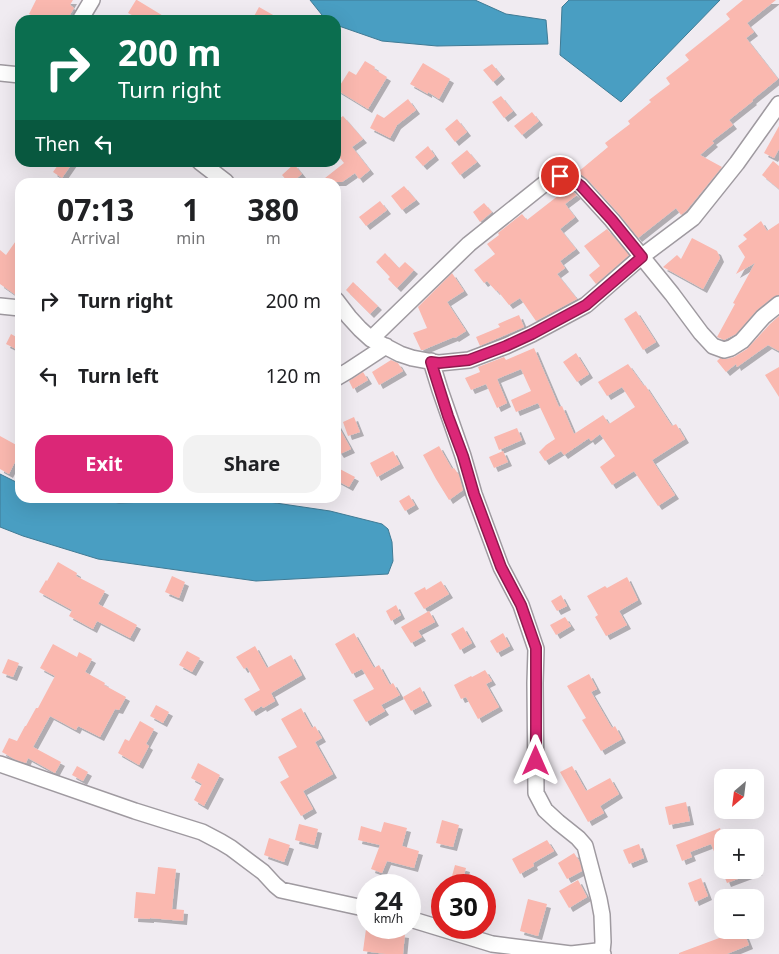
<!DOCTYPE html>
<html lang="en">
<head>
<meta charset="utf-8">
<style>
	:root { --surface:#fff; --page:#f2f2f2; --text:#202124; --muted:#757577; --accent:#db2777 }
	body { margin:0; font-family:"Noto Sans",sans-serif; background:var(--page); color:var(--text); height:100vh; display:flex; flex-direction:column; font-size:19px; white-space:nowrap }
	* { box-sizing:border-box; margin:0 }
	p { font-size:16px; color:var(--muted) }
	.icon { flex:none; width:28px; height:28px; fill:none; stroke:currentColor; stroke-width:2; stroke-linecap:round; stroke-linejoin:round }
	.map { position:relative; flex:1; overflow:hidden }
	.side { position:absolute; left:15px; top:178px; width:326px; height:325px; display:flex; flex-direction:column; background:var(--surface); border-radius:15px; box-shadow:0 5px 20px #0002 }
	.side>* { flex:none }
	.banner { position:absolute; left:15px; top:15px; width:326px; height:152px; border-radius:15px; box-shadow:0 5px 20px #0002; background:#0b6e4f; color:#fff; overflow:hidden }
	.needle { width:32px; rotate:208deg }
	.buttons { position:absolute; left:714px; top:769px; display:grid; gap:10px }
	.buttons a { display:grid; place-items:center; width:50px; height:50px; border-radius:10px; background:var(--surface); box-shadow:0 5px 20px #0002; font-size:25px }
	.speed { position:absolute; left:356px; top:874px; display:flex; gap:10px; font-size:25px; font-weight:700; text-align:center }
	.speed>* { display:grid; place-content:center; width:65px; height:65px; border-radius:50%; background:var(--surface); box-shadow:0 5px 20px #0002; line-height:1 }
	.speed small { font-size:12px; font-weight:400 }
	.speed .limit { border:8px solid #d22; background:#fff; color:#111 }
	.pin { position:absolute; display:grid; place-items:center; width:42px; height:42px; color:#fff; margin:-21px; border:2px solid #fff; border-radius:50%; box-shadow:0 1px 5px #0007 }
	.me { position:absolute; width:55px; margin:-28px; rotate:0deg; stroke-linejoin:round; filter:drop-shadow(0 0 4px #0008) }
	.turn { display:flex; align-items:center; gap:18px; height:105px; padding:0 20px; font-size:22px }
	.turn .icon { width:65px; height:65px; stroke-width:2.5 }
	.turn b { display:block; font-size:35px; line-height:42px }
	.then { display:flex; align-items:center; height:48px; padding:0 20px; background:#0003; gap:10px; font-size:19px }
	.eta { display:flex; justify-content:space-evenly; align-items:center; height:85px; text-align:center }
	.eta b { font-size:30px; font-weight:700; line-height:35px }
	.primary-button { display:flex; gap:10px; margin-top:auto; padding:10px 20px }
	.primary-button a { flex:1; height:58px; border-radius:15px; background:var(--accent); color:#fff; font-size:20px; font-weight:700; line-height:58px; text-align:center }
	.primary-button a+a { background:var(--page); color:var(--text) }
	ul { padding:0; list-style:none }
	li { display:flex; align-items:center; gap:15px; height:75px; padding:0 20px }
	li div { flex:1 }
	li b { display:block; font-size:19px }
	li em { font-style:normal }
	.map>svg:first-child { display:block }
	.water { fill:#499ec2; stroke:#407b95 }
	.building { fill:#fab8af; filter:url(#shadow) }
	.lines { fill:none; stroke-linecap:round; stroke-linejoin:round }
	.street-casing { stroke:#9f9aa0; stroke-width:18 }
	.street { stroke:#fff; stroke-width:15 }
	.route-casing { stroke:#8e194d; stroke-width:12 }
	.route { stroke:#db2777; stroke-width:9 }
</style>
</head>
<body>
<div class="map">
<svg width="779" height="954" viewBox="0 0 779 954">
	<defs>
		<filter id="shadow"><feDropShadow dx="4" dy="4" stdDeviation="0" flood-color="#0004"/></filter>
	</defs>
	<rect width="100%" height="100%" fill="#f0ebf1"/>
	<path class="water" d="M310 0H475L506 14 546 20 548 44 437 46 382 41 336 25V20H326Z
		M569 0H720L621 102 560 55 562 7Z
		M0 474 20 484V498H88L119 503 177 501 269 502 330 511 382 524 388 529 392 542 393 561 388 574 256 581 98 559 23 536 0 527Z"/>
	<path class="building" d="M36 0H73L70 5 74 8 67 20H41L29 14Z
		M136 0H137L170 20H141L128 13Z
		M743 0H776L747 23 754 32 746 38 778 79 752 100 753 101 729 120 733 125 712 141 714 143 700 155 722 167 686 211 681 215 676 208 638 238 619 214 588 180 578 172 608 147 605 143 630 124 628 121 651 102 649 100 670 84 666 78 689 60 685 55 730 19 726 14Z
		M259 7 282 20H252Z
		M365 61 375 67 374 69 387 77 368 109 337 90 349 71 356 75Z
		M423 63 450 79 439 99 428 92V94L410 84Z
		M492 64 501 75 493 82 483 70Z
		M501 96 513 111 504 118 492 102Z
		M408 99 416 110 397 125 390 138 370 128 377 114 384 118Z
		M532 112 539 121 522 135 514 126Z
		M343 116 363 139 352 147 370 170 359 179 355 173 342 182H320L344 163 336 153V121Z
		M457 119 467 132 455 142 445 129Z
		M779 126V149L774 158 764 153Z
		M428 146 435 156 423 166 415 157Z
		M467 150 477 162 460 175 451 163Z
		M773 161 779 166V189L762 175Z
		M60 162H73L62 178 53 172Z
		M294 164 302 174 292 182H288L282 175Z
		M404 186 416 200 402 210 391 196Z
		M568 188 577 195 565 204 575 217 560 229 576 249 560 261 565 268 557 274 577 299 536 321 520 298 509 305 497 290 496 291 487 281 484 283 474 270 495 254 487 244 499 235 498 233 522 214 527 220Z
		M380 201 387 210 366 226 359 217Z
		M484 203 492 212 480 222 473 212Z
		M761 221 767 231 779 223V295L773 297 757 310 736 334 724 340 717 337 735 304 733 303 755 263 736 274 745 257 738 246 747 239 743 235Z
		M607 229 629 255 596 284 589 275 600 266 584 246Z
		M20 235V298L0 284V250L6 255Z
		M692 238 717 251 720 258 703 289 663 267 677 255 681 259Z
		M385 253 399 268 405 262 414 270 397 288 388 279 390 277 376 262Z
		M452 273 464 291 447 302 466 331 455 338 454 337 423 350H421L413 333 427 328 418 307Z
		M353 282 378 306 370 314 346 290Z
		M636 311 656 342 643 350 624 319Z
		M519 315 524 327 480 346 476 337 500 327 498 324Z
		M779 316V351L768 345 737 367 736 364 726 372 717 361 720 358 726 359 734 357 747 349 770 324Z
		M11 334 20 339V351L6 344Z
		M534 348 559 407 562 406 574 434 603 415 609 424 635 407 622 387 607 396 598 382 628 364 644 386 645 385 672 426 676 424 685 439 652 460 675 495 658 506 634 471 612 485 600 467 615 456 600 434 591 441 589 438 564 455 561 451 545 461 539 452 546 445 555 439 538 403 516 412 511 400 531 391 521 369 497 379 507 403 497 408 486 384 471 390 465 378 480 372 478 367 504 357 506 360Z
		M576 353 589 374 577 382 563 362Z
		M391 360 398 363 403 371 379 385 372 372Z
		M779 367V397L765 375Z
		M363 372 368 380 353 389 349 381Z
		M354 417 360 432 348 436 343 422Z
		M336 422 351 449 340 454 336 448Z
		M517 428 522 440 499 450 494 437Z
		M0 436 20 447V452L9 474 0 469Z
		M439 446 452 469 454 468 459 475 463 490 449 500 436 479 423 455Z
		M393 451 400 464 377 477 370 463Z
		M503 451 508 462 494 468 489 457Z
		M336 467 355 477 349 487 336 480Z
		M409 495 415 505 405 511 399 501Z
		M58 562 77 573 76 576 105 591 98 604 137 625 130 638 97 621 93 629 69 616 72 610 39 592 46 580 47 581Z
		M172 576 185 582 179 598 165 592Z
		M627 577 638 600 619 611 627 625 606 636 595 617 598 615 587 596 605 586 607 588Z
		M441 581 449 594 424 609 414 593 425 587 426 590Z
		M561 595 567 606 557 611 551 601Z
		M396 605 401 615 391 621 386 611Z
		M429 611 435 622 418 631 422 637 411 643 401 627Z
		M565 617 571 626 556 635 550 625Z
		M463 627 472 643 460 650 451 634Z
		M354 633 374 668 379 665 390 685 393 683 400 695 381 705 385 711 366 722 353 700 374 689 362 669 352 674 335 644Z
		M503 633 510 646 497 653 490 641Z
		M53 644 77 657 79 652 92 659 85 672 105 683 104 685 126 697 119 710 115 709 100 737 78 726 76 730 50 716 33 747 61 762 55 773 28 758 26 763 16 760 2 752 9 738 17 741 25 726H26L36 708H38L55 676 40 668Z
		M255 646 267 668 291 655 302 675 271 693 275 701 263 708 262 706 252 712 244 699 260 690 247 667 244 669 236 657Z
		M187 651 200 658 192 672 179 665Z
		M8 659 19 663 13 677 2 673Z
		M485 670 492 681 486 684 499 707 478 719 466 697 461 699 454 685 471 676 472 677Z
		M589 674 597 689 591 692 612 728 615 726 622 739 601 751 582 720 586 718 567 686Z
		M420 687 428 702 411 711 403 697Z
		M156 705 169 712 163 723 150 716Z
		M301 708 312 728 315 726 322 738 315 742 333 774 303 791 313 809 301 816 280 782 289 777 278 757 297 747 281 719Z
		M140 721 154 729 146 744 149 746 139 765 118 753 125 739 129 741Z
		M198 763 220 775 204 806 194 800 202 784 191 778Z
		M77 766 88 772 83 781 72 775Z
		M572 766 586 791 610 778 619 794 600 806 604 813 588 822 560 772Z
		M686 802 690 821 669 825 665 807Z
		M442 820 459 825 453 847 436 843Z
		M384 822 407 828 402 846 419 851 414 868 387 861 382 873 371 869 380 845 358 840 361 826 381 832Z
		M299 824 318 829 314 845 295 840Z
		M720 828 722 834V870L759 871 727 883 711 844 690 852 692 857 682 861 676 845Z
		M269 838 290 845 284 862 264 855Z
		M547 840 554 851 533 863 534 866 520 874 512 859Z
		M639 844 644 858 629 864 623 850Z
		M574 853 580 862 582 871 567 879 558 863Z
		M455 865 466 868 463 879 452 876Z
		M158 867 176 869 172 909 184 910 183 921 150 918V919L134 918 136 892 155 894Z
		M701 878 708 896 695 902 688 883Z
		M578 880 587 897 569 908 559 891Z
		M528 899 547 904 538 936 520 931Z
		M366 929 405 934 403 954H386L363 951Z
		M728 930H743L749 945 727 954H679V953L730 934Z"/>
	<g class="lines">
		<defs>
			<path id="street" d="M80 20 92 0
				M0 73 20 75
				M200 162 226 182
				M336 300 349 317 360 329 371 339 400 354 412 358 439 363 469 360 506 346 532 334 586 305 641 257 693 218 737 163 779 104
				M0 306 20 308
				M371 339 469 244 549 180 560 176 573 180 581 186 612 220 672 294 701 333 713 346 724 350 731 348 742 341 763 317 779 304
				M431 361 440 390 463 456 474 494 501 567 521 605 536 649 535 683 536 793 545 810 558 822 578 838 585 846 599 899 602 915 603 942 602 952
				M336 378 348 371 386 346
				M0 764 135 811 202 832 221 842 231 848 263 872 275 885 281 890 368 909
				M410 919 492 944 571 954 597 951 602 952 603 954"/>
		</defs>
		<use href="#street" class="street-casing"/>
		<use href="#street" class="street"/>
	</g>
	<g class="lines">
		<defs>
			<path id="route" d="M536 761V648L521 605 501 567 474 494 463 456 448 416 431 362 439 363 469 360 506 346 532 334 586 305 642 257 612 220 581 186 573 180 560 176"/>
		</defs>
		<use href="#route" class="route-casing"/>
		<use href="#route" class="route"/>
	</g>
</svg>
<div class="buttons">
<a><svg class="needle" viewBox="-14 -14 28 28"><path d="M0-13l5 13h-10z" fill="#e53935"/><path d="M0 13l5-13h-10z" fill="#757577"/></svg></a>
<a>+</a>
<a>−</a>
</div>
<div class="speed"><div>24<small>km/h</small></div><div class="limit">30</div></div>
<div class="pin" style="left:560px;top:176px;background:#d93025"><svg class="icon" aria-label="arrive" viewBox="0 0 24 24"><path d="M6 21V4h12l-3 4 3 4H6"/></svg></div>
<svg class="me" style="left:536px;top:761px" viewBox="-20 -20 40 40"><path d="M0-17L14 15 0 8-14 15z" fill="#db2777" stroke="#fff" stroke-width="4"/></svg>
<div class="banner">
<div class="turn"><svg class="icon" aria-label="right" viewBox="0 0 24 24"><path d="M7 20v-9h11M14 6l5 5-5 5"/></svg><div><b>200 m</b>Turn right</div></div>
<div class="then">Then<svg class="icon" aria-label="left" viewBox="0 0 24 24"><path d="M17 20v-9H6M10 6l-5 5 5 5"/></svg></div>
</div>
<section class="side">
<div class="eta">
<div><b>07:13</b><p>Arrival</p></div>
<div><b>1</b><p>min</p></div>
<div><b>380</b><p>m</p></div>
</div>
<ul>
<li><svg class="icon" aria-label="right" viewBox="0 0 24 24"><path d="M7 20v-9h11M14 6l5 5-5 5"/></svg><div><b>Turn right</b></div><em>200 m</em></li>
<li><svg class="icon" aria-label="left" viewBox="0 0 24 24"><path d="M17 20v-9H6M10 6l-5 5 5 5"/></svg><div><b>Turn left</b></div><em>120 m</em></li>
</ul>
<div class="primary-button"><a>Exit</a><a>Share</a></div>
</section>
</div>
</body>
</html>
